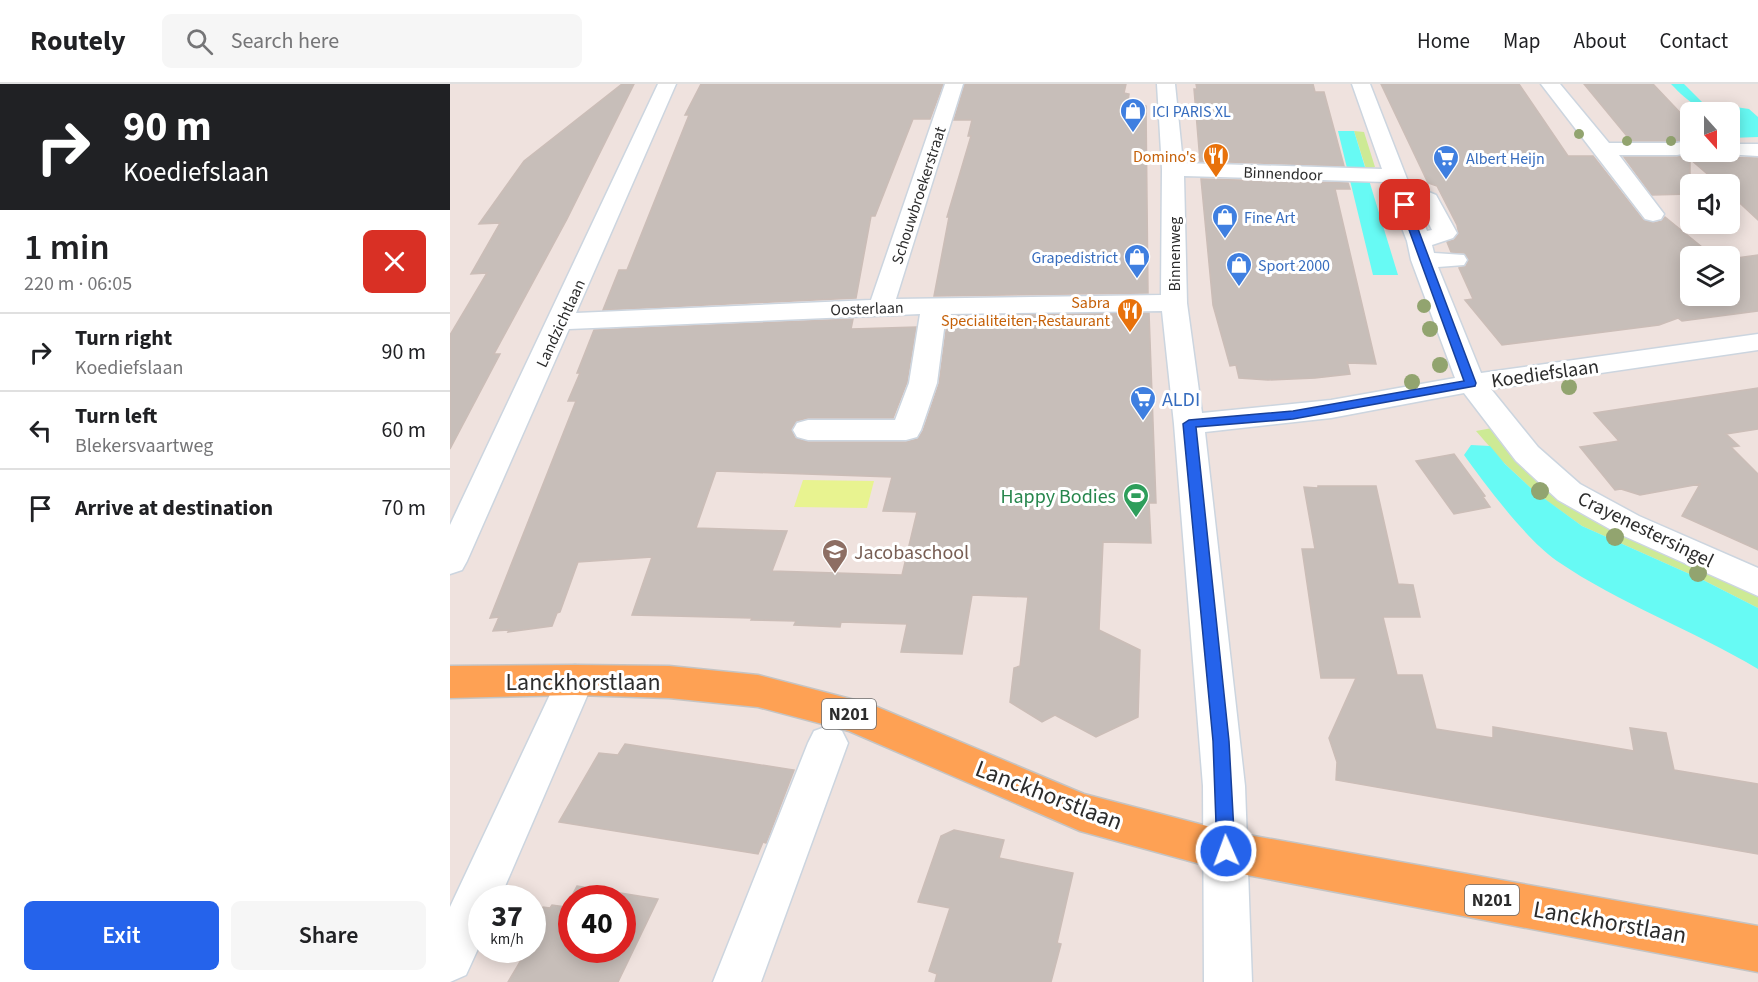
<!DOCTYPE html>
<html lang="en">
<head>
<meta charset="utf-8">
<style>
	:root { --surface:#fff; --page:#f6f6f6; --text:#202124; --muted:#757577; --line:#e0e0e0; --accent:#2563eb }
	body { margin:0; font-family:"Source Sans 3",sans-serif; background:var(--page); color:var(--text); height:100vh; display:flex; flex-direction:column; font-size:22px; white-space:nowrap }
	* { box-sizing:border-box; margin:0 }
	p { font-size:20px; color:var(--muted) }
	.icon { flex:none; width:33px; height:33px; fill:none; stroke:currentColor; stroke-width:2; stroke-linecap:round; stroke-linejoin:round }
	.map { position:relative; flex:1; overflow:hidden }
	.details { display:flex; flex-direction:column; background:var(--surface); width:450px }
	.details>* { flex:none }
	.top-card { background:#202124; color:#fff; overflow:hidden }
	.needle { width:39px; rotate:159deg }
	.tools { position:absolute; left:1230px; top:18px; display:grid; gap:12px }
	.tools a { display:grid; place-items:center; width:60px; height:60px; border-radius:9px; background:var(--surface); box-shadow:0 3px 15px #0003; font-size:30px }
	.speed { position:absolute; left:18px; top:801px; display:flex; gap:12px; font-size:30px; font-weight:700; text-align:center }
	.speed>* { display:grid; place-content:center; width:78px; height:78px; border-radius:50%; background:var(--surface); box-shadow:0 3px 15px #0003; line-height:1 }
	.speed small { font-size:15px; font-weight:400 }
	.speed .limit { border:9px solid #d22; background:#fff; color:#111 }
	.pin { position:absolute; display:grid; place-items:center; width:51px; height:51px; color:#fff; margin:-26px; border-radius:12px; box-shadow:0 3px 9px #0006 }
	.me { position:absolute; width:66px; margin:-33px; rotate:358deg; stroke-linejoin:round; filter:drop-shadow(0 0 4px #0008) }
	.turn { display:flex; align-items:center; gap:21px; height:126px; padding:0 24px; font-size:27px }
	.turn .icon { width:78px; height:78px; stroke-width:2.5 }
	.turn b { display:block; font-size:42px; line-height:51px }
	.round { display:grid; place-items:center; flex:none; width:63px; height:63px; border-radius:9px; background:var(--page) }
	.head { display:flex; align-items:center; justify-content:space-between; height:102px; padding:0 24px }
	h1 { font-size:36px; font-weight:600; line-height:45px }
	.button { display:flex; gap:12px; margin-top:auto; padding:12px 24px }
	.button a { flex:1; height:69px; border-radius:9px; background:var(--accent); color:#fff; font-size:24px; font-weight:600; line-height:69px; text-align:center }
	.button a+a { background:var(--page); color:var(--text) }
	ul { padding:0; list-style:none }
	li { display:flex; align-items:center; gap:18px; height:78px; padding:0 24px; border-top:2px solid var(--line) }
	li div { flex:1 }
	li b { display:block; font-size:22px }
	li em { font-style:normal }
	header { display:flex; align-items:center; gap:36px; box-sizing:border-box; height:84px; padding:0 30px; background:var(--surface); border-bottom:2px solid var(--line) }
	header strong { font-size:28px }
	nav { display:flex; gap:33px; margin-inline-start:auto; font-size:21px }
	.search { width:420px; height:54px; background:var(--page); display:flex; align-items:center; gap:15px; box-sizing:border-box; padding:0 21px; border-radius:9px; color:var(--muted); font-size:22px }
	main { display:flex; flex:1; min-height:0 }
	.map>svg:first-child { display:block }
	.green { fill:#cdea95 }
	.pitch { fill:#e8f390 }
	.water { fill:#67faf4 }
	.building { fill:#c7beb9; stroke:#cbbdb7; stroke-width:1.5; fill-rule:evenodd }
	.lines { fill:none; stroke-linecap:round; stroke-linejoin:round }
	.minor-casing { stroke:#ccd5df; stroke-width:3 }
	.major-casing { stroke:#c4c4c4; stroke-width:3 }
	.minor { fill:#fff; fill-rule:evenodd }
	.major { fill:#fea154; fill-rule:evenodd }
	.tree { fill:#92a46f }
	.route { fill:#2563eb; stroke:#184099; stroke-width:1.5 }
	.labels { text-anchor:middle; stroke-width:6; stroke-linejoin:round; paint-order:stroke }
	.far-shop-label { font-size:16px; fill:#366cbe; stroke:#fff; text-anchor:start }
	.far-food-label { font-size:16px; fill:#c56008; stroke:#fff; text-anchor:end }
	.far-street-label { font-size:16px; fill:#2c2c2c; stroke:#fff }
	.shield { fill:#fff; stroke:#6b6b6b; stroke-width:1.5 }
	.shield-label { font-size:18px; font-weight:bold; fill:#2c2c2c }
	.street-label { font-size:20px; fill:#2c2c2c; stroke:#fff }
	.shop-label { font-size:20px; fill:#366cbe; stroke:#fff; text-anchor:start }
	.leisure-label { font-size:20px; fill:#27864d; stroke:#fff; text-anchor:end }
	.education-label { font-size:20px; fill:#785e54; stroke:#fff; text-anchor:start }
	.near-street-label { font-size:24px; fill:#2c2c2c; stroke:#fff }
</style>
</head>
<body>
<header>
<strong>Routely</strong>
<div class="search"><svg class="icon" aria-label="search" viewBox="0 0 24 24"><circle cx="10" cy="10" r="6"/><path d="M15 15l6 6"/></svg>Search here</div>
<nav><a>Home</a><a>Map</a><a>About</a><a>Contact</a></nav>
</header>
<main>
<section class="details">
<div class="top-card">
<div class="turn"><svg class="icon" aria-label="right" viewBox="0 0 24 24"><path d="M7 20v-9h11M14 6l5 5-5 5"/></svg><div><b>90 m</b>Koediefslaan</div></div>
</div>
<div class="head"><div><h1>1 min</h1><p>220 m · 06:05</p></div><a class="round" style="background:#d93025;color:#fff"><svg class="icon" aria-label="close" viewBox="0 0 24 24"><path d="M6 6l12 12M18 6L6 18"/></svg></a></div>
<ul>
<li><svg class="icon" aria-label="right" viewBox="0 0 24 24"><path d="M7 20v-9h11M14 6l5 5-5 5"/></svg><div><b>Turn right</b><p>Koediefslaan</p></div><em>90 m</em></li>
<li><svg class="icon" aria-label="left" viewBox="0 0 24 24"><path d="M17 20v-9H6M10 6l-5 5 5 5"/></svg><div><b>Turn left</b><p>Blekersvaartweg</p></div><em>60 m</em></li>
<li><svg class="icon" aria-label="arrive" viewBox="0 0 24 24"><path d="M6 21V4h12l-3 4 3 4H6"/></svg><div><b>Arrive at destination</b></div><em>70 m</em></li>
</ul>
<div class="button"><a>Exit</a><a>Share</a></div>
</section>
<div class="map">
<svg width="1308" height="898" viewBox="0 0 1308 898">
	<rect width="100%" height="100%" fill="#efe2de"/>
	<path class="green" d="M904 47 914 48 925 83 916 85Z
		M1042 344 1055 359 1308 510V524L1253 496 1132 442 1086 409 1053 378 1026 347Z"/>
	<path class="pitch" d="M353 396 424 397 417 424 344 423Z"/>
	<path class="water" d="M1221 0H1234L1252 18 1299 25 1308 33V53L1280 54V28C1251 28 1240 20 1221 0Z
		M888 47H904L948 191H923Z
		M1021 361 1040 362 1055 380 1084 407 1132 442 1253 496 1308 524V585C1243 546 1170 520 1107 477 1075 454 1038 404 1014 371Z"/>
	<path class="building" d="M172 0H184L117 135 44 270H50L0 365V251L37 189 21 190 50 139 29 140 74 77Z
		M251 0H493L480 35H463L425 132H421L406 214 153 226 169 186H177L239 31H235Z
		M515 0H676L674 9 679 10 678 17 696 22 698 209 484 212 499 133H497L521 52H518L522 36H504Z
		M746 0H863L865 8H874L894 82 750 77 744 5H747Z
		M931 0H1069L1118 72H1143L1193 136 1204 139 1212 137 1215 133 1263 172H1240V212H1280V175L1308 171V227L1232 237 1228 234 1209 241 1052 261 1015 216 1023 215 1009 184 1016 182 1019 175 1014 169 1001 168 997 158 1004 156 1009 150 1007 141 987 102 978 99Z
		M1134 0H1203L1240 39V54L1227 57H1181Z
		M1240 71V73L1308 74V136L1280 110V100H1269L1240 75V110L1202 111 1174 73H1227Z
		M751 95 898 99 900 105H885L926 280 898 279 897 277 900 290 865 294 818 296 789 294 786 281 780 282 763 221Z
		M699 229 706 419H699L701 459 653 458 649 546 690 566 688 633 646 653 605 631 592 638 560 618 564 584 570 582 578 513 522 511 512 570 451 568 457 540 391 538 390 543 344 541 346 537 301 536 302 534 182 531 202 473 128 478 110 528 107 529 102 542 58 548 59 546 43 547 49 533 40 534 126 317H118L130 289H127L144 246 403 235 401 245 466 243 457 298 443 334H358L346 337 341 345 345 354 358 358H456L468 355 473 347 489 300 498 232ZM266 387 442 393 433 427 467 428 452 491 322 487 337 447 246 444Z
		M1308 304V345L1276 350 1289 362 1281 363 1308 390V466L1232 432 1250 400 1190 411 1171 405 1165 406 1130 363 1169 357 1144 329Z
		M1004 370 1035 412 1033 413 1040 423 1004 430 966 377Z
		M868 402H926L948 500 963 501 970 533H933L947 591H972L986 645 1043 654V643L1184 667 1180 644 1216 649 1224 686 1308 700V770L886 696 887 678 879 654 906 594H871L852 465H865L854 403 868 404Z
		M175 660 344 686 316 759 313 758 308 770 109 738 149 669 168 671Z
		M504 746 554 756 549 774 623 789 607 859 611 860 601 898H485L487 890 479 887 500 824 468 818 491 752Z
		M127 802 208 815 168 898H58L77 866H82V842L93 823 100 824 102 821 116 823ZM122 814H172V866H122Z"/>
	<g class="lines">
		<defs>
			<path id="minor" d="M208 0H226L126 229 421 216 495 0H513L446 215 711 211 712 85 707 0H725L733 79 932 85 902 0H920L959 100 986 111 1007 149 1003 154 982 161 984 169 1014 171 1017 176 1014 181 988 183 1031 289 1308 250V266L1041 305 1088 363 1130 400 1189 432 1308 484V512L1165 448 1108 416 1066 377 1014 309 881 334 755 348 795 702 802 898H754L753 702 724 340 712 227 496 230 487 299 471 346 467 353 456 356H358L347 353 343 346 347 339 358 336H445L459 299 470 230 119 245 17 477 12 486 0 490V441ZM734 92 936 98V103L957 157 961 176 1005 294 881 316 752 329 737 219ZM966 119 969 120 982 146 977 147Z
				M1091 0H1110L1159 59H1227L1240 56V68H1243L1227 71H1169L1214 130 1211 135 1203 137 1195 135Z
				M1280 60H1308V72L1273 70 1271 68H1280Z
				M125 581 138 585 144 596 50 814H32V856L16 891 0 898V823L112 585Z
				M378 642 392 647 398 659 311 898H263L358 659 364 647Z"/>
			<path id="major" d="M125 581 219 582 308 591 420 620 634 710 776 747 1308 842V888L776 787 630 747 399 647 308 623 219 614 125 611 0 614V582Z"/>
		</defs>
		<use href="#minor" class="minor-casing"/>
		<use href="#major" class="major-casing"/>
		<use href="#minor" class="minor"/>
		<use href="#major" class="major"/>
	</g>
	<g class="tree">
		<circle cx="1129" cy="50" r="5"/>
		<circle cx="1177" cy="57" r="5"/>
		<circle cx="1221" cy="57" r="5"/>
		<circle cx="974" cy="222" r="7"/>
		<circle cx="980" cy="245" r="8"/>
		<circle cx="990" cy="281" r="8"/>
		<circle cx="962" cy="298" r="8"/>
		<circle cx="1119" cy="303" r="8"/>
		<circle cx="1090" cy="407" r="9"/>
		<circle cx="1165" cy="453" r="9"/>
		<circle cx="1248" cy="489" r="9"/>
	</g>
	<path class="route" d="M955 118 959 121 1026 299 1025 302 843 335 746 343 779 657 785 767 783 773 776 775 770 773 767 767 763 657 733 340 739 336 843 327 1014 297 950 121Z"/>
	<defs>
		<symbol id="shop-pin" viewBox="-11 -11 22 30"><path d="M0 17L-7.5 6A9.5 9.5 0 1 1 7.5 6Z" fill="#3f7fe0" stroke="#fff"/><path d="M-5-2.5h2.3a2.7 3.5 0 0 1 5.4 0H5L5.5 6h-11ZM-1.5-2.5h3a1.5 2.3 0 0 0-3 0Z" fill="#fff"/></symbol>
		<symbol id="restaurant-pin" viewBox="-11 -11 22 30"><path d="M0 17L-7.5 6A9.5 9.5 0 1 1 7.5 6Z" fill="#e8710a" stroke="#fff"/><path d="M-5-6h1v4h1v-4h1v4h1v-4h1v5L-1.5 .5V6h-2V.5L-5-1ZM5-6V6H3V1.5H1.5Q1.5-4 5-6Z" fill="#fff"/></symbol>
		<symbol id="supermarket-pin" viewBox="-11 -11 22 30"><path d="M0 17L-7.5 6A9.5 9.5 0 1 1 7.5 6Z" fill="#3f7fe0" stroke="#fff"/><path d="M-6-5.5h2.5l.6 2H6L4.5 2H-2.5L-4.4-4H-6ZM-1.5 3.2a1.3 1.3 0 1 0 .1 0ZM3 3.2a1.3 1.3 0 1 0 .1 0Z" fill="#fff"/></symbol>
		<symbol id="stadium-pin" viewBox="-11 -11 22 30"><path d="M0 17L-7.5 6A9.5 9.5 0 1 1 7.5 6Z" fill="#2e9e5b" stroke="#fff"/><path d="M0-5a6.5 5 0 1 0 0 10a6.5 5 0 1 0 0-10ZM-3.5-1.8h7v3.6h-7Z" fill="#fff"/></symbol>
		<symbol id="school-pin" viewBox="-11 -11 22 30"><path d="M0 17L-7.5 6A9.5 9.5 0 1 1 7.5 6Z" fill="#8d6e63" stroke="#fff"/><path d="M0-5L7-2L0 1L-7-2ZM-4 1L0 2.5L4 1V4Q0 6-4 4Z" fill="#fff"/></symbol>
	</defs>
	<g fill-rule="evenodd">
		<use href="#shop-pin" x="668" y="12" width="30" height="40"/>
		<use href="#restaurant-pin" x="751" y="57" width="30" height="40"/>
		<use href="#supermarket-pin" x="981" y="59" width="30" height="40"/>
		<use href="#shop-pin" x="760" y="118" width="30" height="40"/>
		<use href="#shop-pin" x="672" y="158" width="30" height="40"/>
		<use href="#shop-pin" x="774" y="166" width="30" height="40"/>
		<use href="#restaurant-pin" x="665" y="212" width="30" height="40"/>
		<use href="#supermarket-pin" x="678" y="300" width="30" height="40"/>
		<use href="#stadium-pin" x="671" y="397" width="30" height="40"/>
		<use href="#school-pin" x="370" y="453" width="30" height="40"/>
	</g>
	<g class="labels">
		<g class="far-shop-label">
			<text x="702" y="33">ICI PARIS XL</text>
			<text x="1016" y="80">Albert Heijn</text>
			<text x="794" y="139">Fine Art</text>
			<text x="668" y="179" text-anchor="end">Grapedistrict</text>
			<text x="808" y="187">Sport 2000</text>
		</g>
		<g class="far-food-label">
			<text x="746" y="78">Domino's</text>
			<text x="660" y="224">Sabra<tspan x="660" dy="18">Specialiteiten-Restaurant</tspan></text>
		</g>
		<g class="far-street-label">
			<text transform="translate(833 89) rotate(2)" y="6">Binnendoor</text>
			<text transform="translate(468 111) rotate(-72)" y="6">Schouwbroekerstraat</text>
			<text transform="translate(724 170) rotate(-90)" y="6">Binnenweg</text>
			<text transform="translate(417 224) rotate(-2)" y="6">Oosterlaan</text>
			<text transform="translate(110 239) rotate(-65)" y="6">Landzichtlaan</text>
		</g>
		<g class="shield">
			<rect x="372" y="615" width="54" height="30" rx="4.5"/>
			<rect x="1015" y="801" width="54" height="30" rx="4.5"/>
		</g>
		<g class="shield-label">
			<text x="399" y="636">N201</text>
			<text x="1042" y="822">N201</text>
		</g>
		<g class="street-label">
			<text transform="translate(1095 289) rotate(-8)" y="7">Koediefslaan</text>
			<text transform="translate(1196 445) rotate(26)" y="7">Crayenestersingel</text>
		</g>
		<g class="shop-label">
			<text x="712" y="322">ALDI</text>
		</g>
		<g class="leisure-label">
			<text x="666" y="419">Happy Bodies</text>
		</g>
		<g class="education-label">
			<text x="404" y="475">Jacobaschool</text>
		</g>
		<g class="near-street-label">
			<text x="133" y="606">Lanckhorstlaan</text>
			<text transform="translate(599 711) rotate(21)" y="8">Lanckhorstlaan</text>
			<text transform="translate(1160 838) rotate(10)" y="8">Lanckhorstlaan</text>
		</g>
	</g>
</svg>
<div class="tools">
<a><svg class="needle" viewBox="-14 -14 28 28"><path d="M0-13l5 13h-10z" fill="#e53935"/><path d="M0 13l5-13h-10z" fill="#757577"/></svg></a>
<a><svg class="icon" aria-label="sound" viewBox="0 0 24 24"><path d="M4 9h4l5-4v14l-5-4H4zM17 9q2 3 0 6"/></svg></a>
<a><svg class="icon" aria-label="layers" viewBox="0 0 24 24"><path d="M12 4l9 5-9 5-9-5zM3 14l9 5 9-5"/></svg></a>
</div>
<div class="speed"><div>37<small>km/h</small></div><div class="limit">40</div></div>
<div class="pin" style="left:955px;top:121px;background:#d93025"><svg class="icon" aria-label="arrive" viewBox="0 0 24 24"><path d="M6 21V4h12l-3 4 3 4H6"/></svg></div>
<svg class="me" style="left:776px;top:767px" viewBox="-20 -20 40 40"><circle r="17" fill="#2563eb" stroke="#fff" stroke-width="3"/><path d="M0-11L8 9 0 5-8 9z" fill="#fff"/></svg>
</div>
</main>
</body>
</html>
